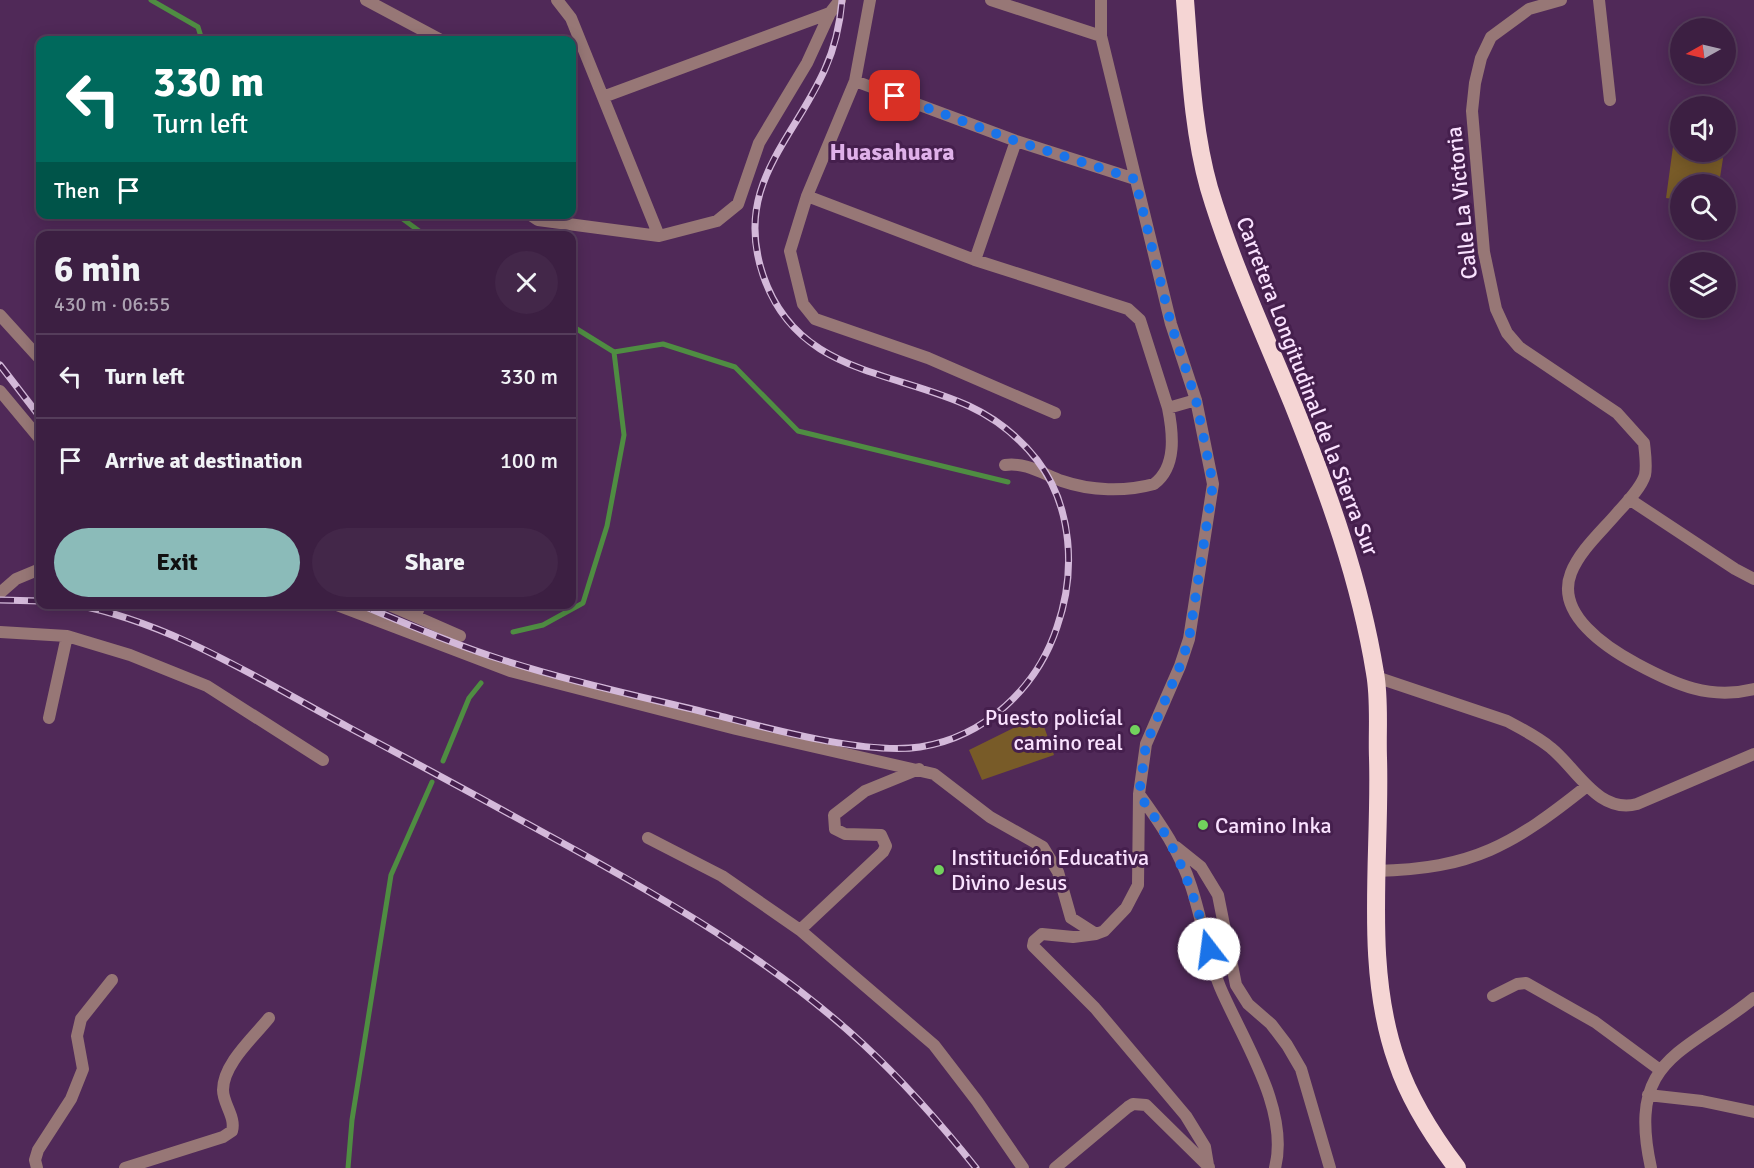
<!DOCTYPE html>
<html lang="en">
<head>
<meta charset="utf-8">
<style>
	:root { --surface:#3c1f42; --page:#432749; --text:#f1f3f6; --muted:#aca2b2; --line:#553d5b; --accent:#8bbbb9 }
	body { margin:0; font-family:Signika,sans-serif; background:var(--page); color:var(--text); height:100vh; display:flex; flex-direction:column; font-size:22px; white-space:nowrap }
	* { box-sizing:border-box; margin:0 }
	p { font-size:20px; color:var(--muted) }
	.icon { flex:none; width:33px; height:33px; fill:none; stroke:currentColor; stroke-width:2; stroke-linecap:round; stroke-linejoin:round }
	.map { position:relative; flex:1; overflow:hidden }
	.drawer { position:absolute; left:36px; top:231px; width:540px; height:378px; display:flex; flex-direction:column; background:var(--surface); border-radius:12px; box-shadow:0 3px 15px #0003,0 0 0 2px var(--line) }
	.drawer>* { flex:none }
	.top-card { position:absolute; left:36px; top:36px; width:540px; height:183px; border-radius:12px; box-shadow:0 3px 15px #0003,0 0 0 2px var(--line); background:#00695c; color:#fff; overflow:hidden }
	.needle { width:39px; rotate:262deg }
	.controls { position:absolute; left:1670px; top:18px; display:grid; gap:12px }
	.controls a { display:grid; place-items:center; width:66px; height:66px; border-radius:50%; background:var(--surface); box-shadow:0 3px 15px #0003,0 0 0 2px var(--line); font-size:30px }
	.pin { position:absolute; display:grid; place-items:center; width:51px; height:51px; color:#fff; margin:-26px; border-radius:12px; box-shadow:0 3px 9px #0006 }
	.me { position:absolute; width:66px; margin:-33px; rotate:345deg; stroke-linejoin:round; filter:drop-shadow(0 0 4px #0008) }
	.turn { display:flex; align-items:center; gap:21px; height:126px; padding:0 18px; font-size:27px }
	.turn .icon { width:78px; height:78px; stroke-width:2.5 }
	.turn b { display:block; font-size:42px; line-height:51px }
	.then { display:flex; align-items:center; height:57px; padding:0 18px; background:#0003; gap:12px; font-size:22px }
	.round { display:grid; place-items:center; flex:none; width:63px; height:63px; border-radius:32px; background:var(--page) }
	.overview { display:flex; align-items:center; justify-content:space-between; height:102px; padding:0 18px }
	h1 { font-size:36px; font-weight:700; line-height:45px }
	.button { display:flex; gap:12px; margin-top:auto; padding:12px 18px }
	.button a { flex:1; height:69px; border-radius:36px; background:var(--accent); color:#111; font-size:24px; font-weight:700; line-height:69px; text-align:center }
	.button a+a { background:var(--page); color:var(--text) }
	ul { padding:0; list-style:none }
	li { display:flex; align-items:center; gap:18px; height:84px; padding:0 18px; border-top:2px solid var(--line) }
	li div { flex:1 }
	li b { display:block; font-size:22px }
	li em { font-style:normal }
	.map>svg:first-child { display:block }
	.green { fill:#785b28 }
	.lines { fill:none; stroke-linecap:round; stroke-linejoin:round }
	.stream { stroke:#4f8d42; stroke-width:5 }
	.street { stroke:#977776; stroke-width:12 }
	.highway { stroke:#f5d5d4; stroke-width:18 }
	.rail-casing { stroke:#d4b9da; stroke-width:7 }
	.rail { stroke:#451f4d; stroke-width:4.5; stroke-dasharray:14; stroke-linecap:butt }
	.route { stroke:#1a73e8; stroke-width:10; stroke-dasharray:0 18 }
	.poi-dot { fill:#72d25d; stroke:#451f4d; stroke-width:2 }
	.labels { text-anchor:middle; stroke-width:6; stroke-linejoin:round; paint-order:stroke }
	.street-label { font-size:22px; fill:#f9e1fe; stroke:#451f4d }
	.poi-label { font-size:22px; fill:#f9e1fe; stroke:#451f4d; text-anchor:start }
	.neighbourhood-label { font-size:24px; font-weight:bold; fill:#dfb1e9; stroke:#451f4d }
</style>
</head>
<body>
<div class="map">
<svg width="1754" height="1168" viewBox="0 0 1754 1168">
	<rect width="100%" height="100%" fill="#502958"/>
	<path class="green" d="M1675 132H1680V152H1724L1719 184H1680V200L1666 198Z
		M1040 715 1054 755 982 780 969 750Z"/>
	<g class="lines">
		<path class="stream" d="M151 0 198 27 202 40
			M396 214 426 236
			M572 326 614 352 663 344 735 367 798 431 1008 482
			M513 632 543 625 583 603 607 526 624 435 614 352
			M443 761 469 698 481 683
			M348 1168 352 1120 391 875 432 782"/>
		<path class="street" d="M366 0 441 40
			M557 0 571 18 659 236
			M870 0 855 81 807 196 790 251 803 304 815 319 928 358 1055 413
			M991 0 1101 36
			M1561 0 1529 9 1491 37 1481 58 1475 83 1472 111 1484 252 1496 309 1507 333 1519 347 1617 413 1644 443C1645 453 1647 465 1645 475 1641 488 1627 502 1618 512 1602 531 1580 550 1571 573 1555 614 1607 648 1637 664 1676 685 1710 700 1754 689
			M1599 0 1610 100
			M855 81 1016 141 1135 179
			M603 97 830 13 840 0
			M807 196 975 260 1128 309 1140 320 1168 408 1196 400
			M529 214 538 220 659 236 717 221 738 204 759 143 807 63 830 13
			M975 260 1016 141
			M0 315 40 359
			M0 391 40 439
			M1005 465C1026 462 1043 474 1062 481 1091 491 1125 492 1154 484 1177 467 1173 433 1168 408
			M1629 499 1735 569 1754 579
			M0 593 16 579 40 569
			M334 604 510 671 736 729 934 774 990 817 1043 847 1058 872 1071 918 1096 934 1104 931 1126 908 1138 885 1139 794 1146 744 1180 666 1189 639 1213 484 1196 400 1171 324 1101 36V0
			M387 604 460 636
			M416 616 420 604
			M0 632 67 636 130 655 207 686 323 760
			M1376 677 1507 721C1522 729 1538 737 1551 748 1577 769 1598 814 1637 804L1754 754
			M49 718 67 636
			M1139 794C1160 823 1180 852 1191 886 1202 919 1207 955 1220 987 1242 1039 1290 1109 1275 1168
			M648 838 722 876 800 930 934 1045 977 1101 1023 1168
			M1176 847 1201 867 1218 895 1236 985 1248 1004 1271 1024 1287 1045 1301 1069 1330 1168
			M1376 871C1473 869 1513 845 1587 786
			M800 930 883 852 886 846 881 835 845 834 835 829 834 815 865 791 919 769
			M1096 934 1073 937 1042 934 1034 941 1033 946 1095 1008 1186 1116 1205 1147 1208 1165
			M1493 996 1517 984 1526 983 1595 1022 1660 1070
			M1648 1095 1702 1101 1754 1112
			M37 1168 35 1160 38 1150 71 1099 83 1069 77 1036 81 1019 112 980
			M125 1168 223 1137 232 1131C236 1117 223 1104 223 1090 223 1064 253 1038 269 1018
			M1055 1168 1128 1107 1133 1104 1146 1105 1209 1167
			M1651 1168C1627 1058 1682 1056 1754 998"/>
		<path class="highway" d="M1185 0C1190 62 1192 128 1209 188 1231 262 1264 333 1293 404 1328 492 1360 580 1375 673 1380 700 1377 731 1378 758 1381 857 1363 967 1397 1062 1410 1101 1432 1135 1457 1168"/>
		<defs>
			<path id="rail" d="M0 365 40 417
				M0 600 40 601
				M72 604C171 622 260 680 348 727 418 764 488 802 557 840 665 899 772 960 863 1044 904 1082 941 1124 976 1168
				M359 604C405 623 452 644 500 659 571 682 644 697 716 715 771 729 865 755 920 747 985 737 1037 688 1057 627 1076 573 1073 507 1037 460 1019 437 995 418 969 406 890 370 796 373 763 275 733 186 793 141 825 69 835 47 840 24 842 0"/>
		</defs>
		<use href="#rail" class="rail-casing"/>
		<use href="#rail" class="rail"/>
	</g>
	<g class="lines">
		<path class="route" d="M895 96 1016 141 1135 179 1171 324 1196 400 1213 484 1189 639 1180 666 1146 744 1139 795C1178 847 1192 887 1209 949"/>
	</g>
	<g class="poi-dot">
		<circle cx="1135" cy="730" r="6"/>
		<circle cx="1203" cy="825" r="6"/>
		<circle cx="939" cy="870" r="6"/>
	</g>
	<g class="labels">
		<g class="street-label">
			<text transform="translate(1461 203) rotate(-96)" y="8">Calle La Victoria</text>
			<text transform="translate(1308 386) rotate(69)" y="8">Carretera Longitudinal de la Sierra Sur</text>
		</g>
		<g class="poi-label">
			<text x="1123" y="725" text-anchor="end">Puesto policíal<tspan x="1123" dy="25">camino real</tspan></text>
			<text x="1215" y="833">Camino Inka</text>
			<text x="951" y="865">Institución Educativa<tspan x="951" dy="25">Divino Jesus</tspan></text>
		</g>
		<g class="neighbourhood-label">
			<text x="892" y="160">Huasahuara</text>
		</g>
	</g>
</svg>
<div class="controls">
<a><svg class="needle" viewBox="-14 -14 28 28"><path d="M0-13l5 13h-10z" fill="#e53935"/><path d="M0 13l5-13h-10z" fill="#aca2b2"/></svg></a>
<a><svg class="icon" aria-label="sound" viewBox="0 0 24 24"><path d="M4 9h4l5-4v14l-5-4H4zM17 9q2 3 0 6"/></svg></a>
<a><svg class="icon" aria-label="search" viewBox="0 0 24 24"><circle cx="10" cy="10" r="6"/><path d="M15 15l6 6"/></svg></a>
<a><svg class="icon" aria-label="layers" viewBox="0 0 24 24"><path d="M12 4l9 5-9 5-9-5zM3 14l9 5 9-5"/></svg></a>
</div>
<div class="pin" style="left:895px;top:96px;background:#d93025"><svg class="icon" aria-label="arrive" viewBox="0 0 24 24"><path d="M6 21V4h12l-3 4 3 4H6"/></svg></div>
<svg class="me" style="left:1209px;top:949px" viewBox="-20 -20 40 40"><circle r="19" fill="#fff"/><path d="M0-13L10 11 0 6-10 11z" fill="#1a73e8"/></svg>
<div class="top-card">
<div class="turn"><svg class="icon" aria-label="left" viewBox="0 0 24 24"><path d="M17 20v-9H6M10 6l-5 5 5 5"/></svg><div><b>330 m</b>Turn left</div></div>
<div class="then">Then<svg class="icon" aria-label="arrive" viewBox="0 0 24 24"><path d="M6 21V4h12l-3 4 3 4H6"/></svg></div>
</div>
<section class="drawer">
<div class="overview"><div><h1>6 min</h1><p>430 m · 06:55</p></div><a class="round"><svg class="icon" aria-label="close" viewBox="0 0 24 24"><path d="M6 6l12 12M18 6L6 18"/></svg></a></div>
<ul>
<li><svg class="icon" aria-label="left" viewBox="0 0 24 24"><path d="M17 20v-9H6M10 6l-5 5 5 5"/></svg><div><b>Turn left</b></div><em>330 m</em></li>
<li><svg class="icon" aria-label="arrive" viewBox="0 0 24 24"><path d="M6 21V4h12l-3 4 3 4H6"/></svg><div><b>Arrive at destination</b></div><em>100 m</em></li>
</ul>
<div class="button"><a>Exit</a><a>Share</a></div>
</section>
</div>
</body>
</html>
